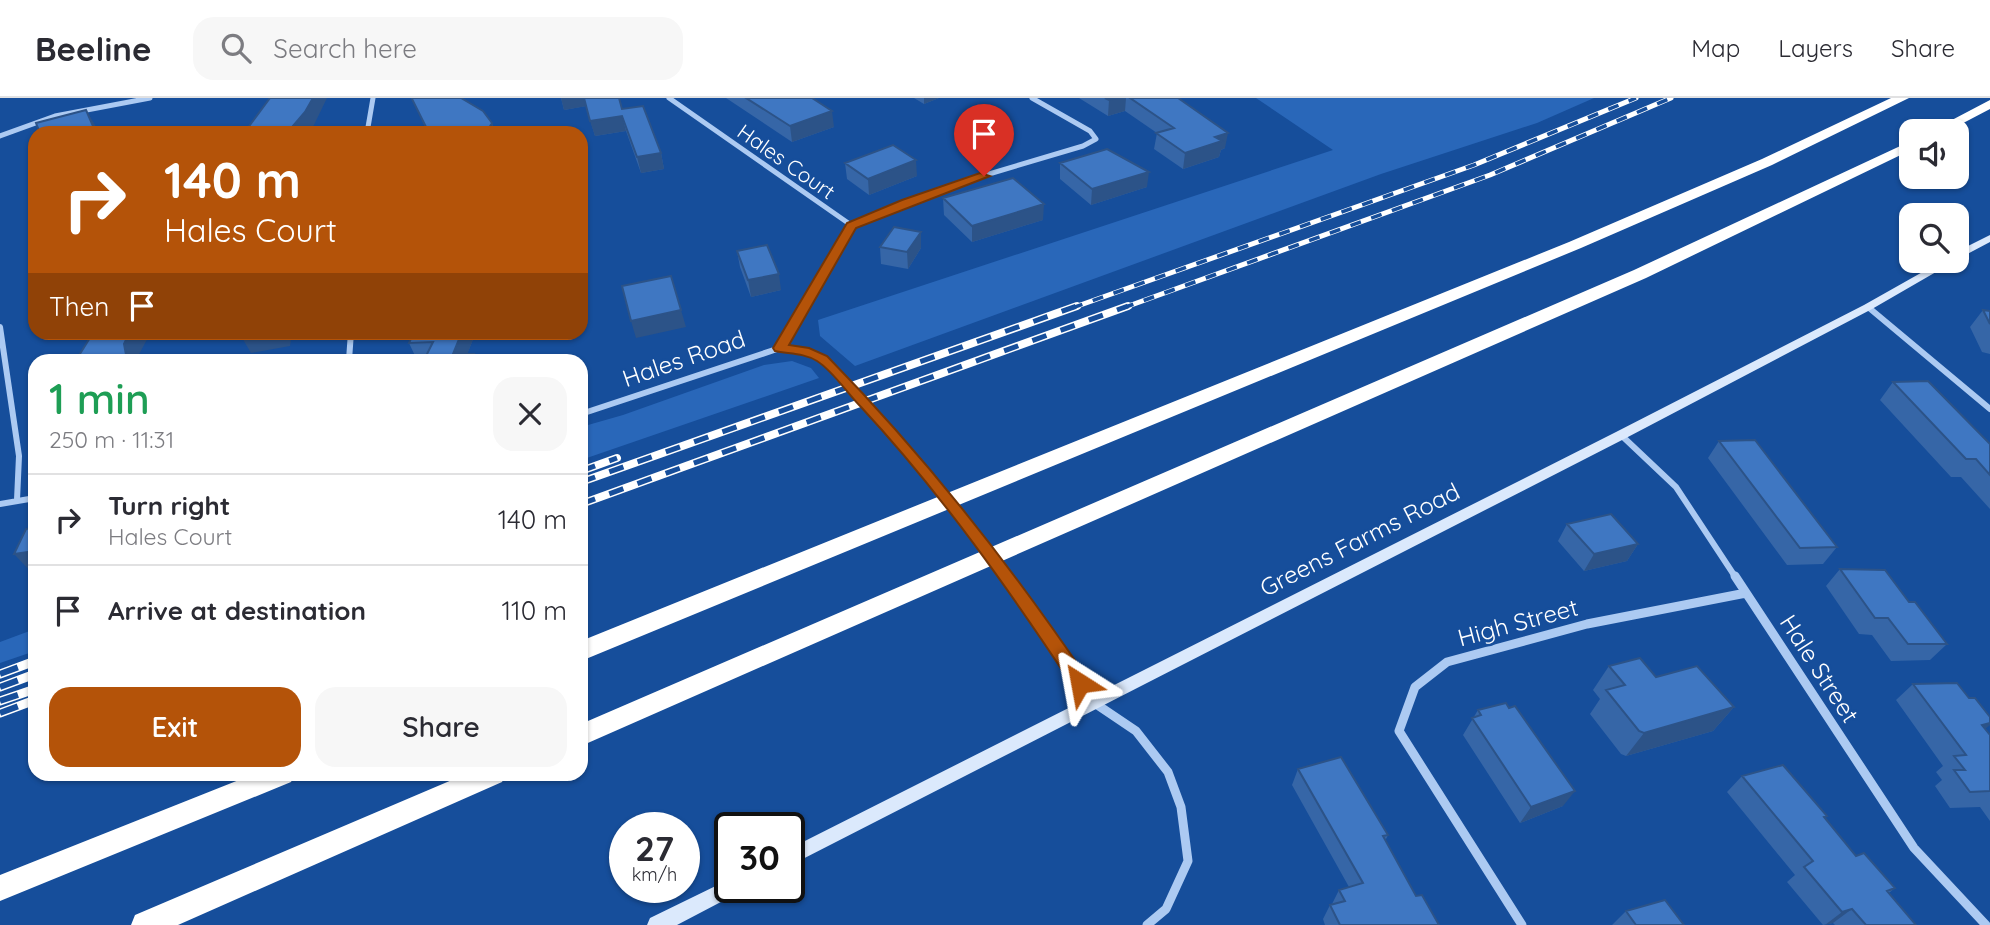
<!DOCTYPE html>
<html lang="en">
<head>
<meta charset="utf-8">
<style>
	:root { --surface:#fff; --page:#f7f7f7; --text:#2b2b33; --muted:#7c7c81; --line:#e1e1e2; --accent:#b45309 }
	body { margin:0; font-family:Quicksand,sans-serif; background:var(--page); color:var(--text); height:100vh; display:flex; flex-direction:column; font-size:26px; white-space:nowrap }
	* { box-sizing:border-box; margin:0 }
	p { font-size:23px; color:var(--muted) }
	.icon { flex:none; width:38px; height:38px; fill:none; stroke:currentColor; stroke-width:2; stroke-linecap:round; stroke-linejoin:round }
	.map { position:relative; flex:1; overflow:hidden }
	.side { position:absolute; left:28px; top:256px; width:560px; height:427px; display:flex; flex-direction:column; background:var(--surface); border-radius:21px; box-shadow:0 2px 5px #0004 }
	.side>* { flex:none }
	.guide { position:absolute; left:28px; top:28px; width:560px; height:214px; border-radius:21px; box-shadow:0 2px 5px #0004; background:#b45309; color:#fff; overflow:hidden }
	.fabs { position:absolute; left:1899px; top:21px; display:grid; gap:14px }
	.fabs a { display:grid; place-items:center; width:70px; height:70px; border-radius:14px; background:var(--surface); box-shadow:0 2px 5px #0004; font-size:35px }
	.speed { position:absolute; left:609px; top:714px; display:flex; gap:14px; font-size:35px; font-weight:700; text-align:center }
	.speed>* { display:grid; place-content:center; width:91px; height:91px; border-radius:50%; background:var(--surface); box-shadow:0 2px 5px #0004; line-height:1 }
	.speed small { font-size:18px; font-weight:400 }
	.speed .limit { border:4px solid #111; border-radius:10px; background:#fff; color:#111 }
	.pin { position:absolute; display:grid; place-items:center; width:60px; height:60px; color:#fff; margin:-72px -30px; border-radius:50% 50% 50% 0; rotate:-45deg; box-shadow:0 0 7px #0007 }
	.pin .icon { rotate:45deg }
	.me { position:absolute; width:77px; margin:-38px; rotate:326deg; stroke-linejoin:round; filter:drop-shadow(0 0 5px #0008) }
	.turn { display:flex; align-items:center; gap:24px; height:147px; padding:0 21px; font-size:32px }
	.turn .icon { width:91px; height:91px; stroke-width:2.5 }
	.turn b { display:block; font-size:49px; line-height:60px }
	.then { display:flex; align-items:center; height:66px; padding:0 21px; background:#0003; gap:14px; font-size:26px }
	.round { display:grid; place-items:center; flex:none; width:74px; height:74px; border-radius:21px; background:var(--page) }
	.summary { display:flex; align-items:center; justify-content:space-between; height:119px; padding:0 21px }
	h1 { font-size:42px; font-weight:600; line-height:52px; color:#1e9e55 }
	.primary-button { display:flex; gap:14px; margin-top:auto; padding:14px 21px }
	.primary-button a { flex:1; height:80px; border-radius:21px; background:var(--accent); color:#fff; font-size:28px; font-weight:600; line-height:80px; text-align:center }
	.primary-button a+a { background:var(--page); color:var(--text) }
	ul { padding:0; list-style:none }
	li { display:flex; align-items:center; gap:21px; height:91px; padding:0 21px; border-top:2px solid var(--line) }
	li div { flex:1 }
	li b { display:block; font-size:26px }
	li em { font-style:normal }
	header { display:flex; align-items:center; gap:42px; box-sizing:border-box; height:98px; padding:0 35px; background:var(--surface); border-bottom:2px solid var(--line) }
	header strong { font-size:33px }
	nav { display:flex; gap:38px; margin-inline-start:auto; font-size:24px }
	.search { width:490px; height:63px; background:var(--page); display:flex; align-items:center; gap:18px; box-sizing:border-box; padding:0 24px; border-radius:21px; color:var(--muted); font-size:26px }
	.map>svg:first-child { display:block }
	.green { fill:#2967b9 }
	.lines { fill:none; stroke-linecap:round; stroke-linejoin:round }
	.street-far2 { stroke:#accaf2; stroke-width:5 }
	.street-far1 { stroke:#accaf2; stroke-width:6 }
	.street { stroke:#accaf2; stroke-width:9 }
	.secondary { fill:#dbe9fc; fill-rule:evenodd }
	.highway { fill:#fff; fill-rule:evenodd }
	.rail-far2-casing { stroke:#fff; stroke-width:5 }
	.rail-far1-casing { stroke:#fff; stroke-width:8 }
	.rail-casing { stroke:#fff; stroke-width:9 }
	.rail-far2 { stroke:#164e9b; stroke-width:3.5; stroke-dasharray:11; stroke-linecap:butt }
	.rail-far1 { stroke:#164e9b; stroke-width:5; stroke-dasharray:15; stroke-linecap:butt }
	.rail { stroke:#164e9b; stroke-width:6; stroke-dasharray:19; stroke-linecap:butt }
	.street-bridge-far1 { stroke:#accaf2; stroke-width:6 }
	.street-bridge { stroke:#accaf2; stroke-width:9 }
	.wall { fill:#3666a7 }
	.shaded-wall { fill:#2c5388 }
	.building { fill:#3f77c2; stroke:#2c5388; stroke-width:2 }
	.route { fill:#b45309; stroke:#753606; stroke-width:2 }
	.labels { text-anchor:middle; stroke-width:5; stroke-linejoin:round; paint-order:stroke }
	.far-street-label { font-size:21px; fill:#fff; stroke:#164e9b }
	.street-label { font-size:24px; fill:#fff; stroke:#164e9b }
</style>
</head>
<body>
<header>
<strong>Beeline</strong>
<div class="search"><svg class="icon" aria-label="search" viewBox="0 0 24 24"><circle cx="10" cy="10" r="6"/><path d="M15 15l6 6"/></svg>Search here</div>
<nav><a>Map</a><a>Layers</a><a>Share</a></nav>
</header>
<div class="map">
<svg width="1990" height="827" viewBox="0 0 1990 827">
	<rect width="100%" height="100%" fill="#164e9b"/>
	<path class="green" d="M1256 0H1594L1537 25 1381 76 855 268 820 238 818 222 1333 52Z
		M792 263 811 270 819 280 581 362V329L623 317 764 267Z
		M35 531V553L0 565V544Z"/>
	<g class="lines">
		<path class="street-far2" d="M669 0 851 127
			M367 35 373 0
			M0 38 55 18 150 0
			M803 210 851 127 952 87 1083 48 1096 41 1090 33 1032 0"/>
		<path class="street-far1" d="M1868 209 1990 311
			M0 229 19 358 17 402
			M780 250 804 208
			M349 262 351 234
			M581 316 780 250 804 253 829 266
			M876 317 916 363
			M1621 337 1676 389 1736 480
			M0 406 35 400"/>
		<path class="street" d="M1735 478 1914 750 1986 827
			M1029 508 1093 604 1136 633 1168 674 1181 709 1188 763 1166 811 1147 827
			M1522 827 1399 633 1415 589 1447 564 1587 526 1746 495"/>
		<path class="secondary" d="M1990 137V144L1956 162V154Z
			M1942 163H1955L1872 211 1626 340 789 768V751L1616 334 1864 207Z
			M730 781V789H740L738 795 677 827H647L650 820Z"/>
		<path class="highway" d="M1891 0H1909L1772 67 1581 150 581 563V543L1569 144 1762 61Z
			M1990 2V11L1948 33H1931Z
			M1911 43V52L1646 180 581 648V626L1634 172Z
			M254 676H295L291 684 0 803V777Z
			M466 676H506L502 684 178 827H131L135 817Z"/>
		<defs>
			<path id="rail-far2" d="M1072 210 1474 67 1636 0
				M1123 210 1490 77 1671 0"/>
			<path id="rail-far1" d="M581 373 617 360
				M581 384 1077 208
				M581 406 1128 208"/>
			<path id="rail" d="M0 576 35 563
				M0 589 35 576
				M0 603 35 591
				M0 615 35 602"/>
		</defs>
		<use href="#rail-far2" class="rail-far2-casing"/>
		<use href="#rail-far1" class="rail-far1-casing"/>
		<use href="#rail" class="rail-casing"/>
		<use href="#rail-far2" class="rail-far2"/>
		<use href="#rail-far1" class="rail-far1"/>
		<use href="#rail" class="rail"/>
		<path class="street-bridge-far1" d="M829 266 876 317
			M916 363 1007 480"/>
		<path class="street-bridge" d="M1005 478 1029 508"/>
	</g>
	<path class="wall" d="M561 0H619L622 11 661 55 664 71 641 75 626 33 595 38 586 8 564 12Z
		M726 0H812L834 29 792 44Z
		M914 0H939L924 6Z
		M1079 0H1178L1225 50 1221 52 1219 59 1183 71 1154 51 1157 35 1125 13 1108 18Z
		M412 1 492 25 495 35H428Z
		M845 65 917 78 869 97 847 81Z
		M1060 65 1147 89 1091 107 1060 81Z
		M943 100 1043 122 972 144 944 117Z
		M880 149 921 150 908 171 881 166Z
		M737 153 781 192 751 199 740 169Z
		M1983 212 1990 213V256L1982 254 1970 229Z
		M414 234H476L467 256H474L477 262H417L409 245Z
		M1893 284 1990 346V411L1961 379H1951L1880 302Z
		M1719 343 1837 449 1823 466 1787 467 1708 360Z
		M1567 426 1638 446 1627 463 1584 473 1558 443Z
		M1840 471 1909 504 1947 546 1930 562 1891 563 1872 537 1859 536 1826 488Z
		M1609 568 1656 579 1734 609 1713 633 1626 658 1621 656 1590 616 1600 601 1593 592Z
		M1913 586 1985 631 1990 637V723L1980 709 1950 710 1935 688 1942 682 1936 674 1943 668 1896 602Z
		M1478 612 1563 708 1520 725 1463 637Z
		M1298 671 1388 737 1385 743 1416 798 1439 827H1325L1323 821 1330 807 1332 806 1339 792 1349 789 1292 687Z
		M1742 678 1827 718 1825 721 1856 758 1895 790 1889 795 1916 827H1835L1833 825 1823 827 1787 784 1795 777 1727 694Z
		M1626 813 1684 827H1612Z"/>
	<path class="shaded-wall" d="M313 0H327L313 29 308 35H287Z
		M561 0H584L587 8 564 12Z
		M924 0H939L924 6Z
		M1117 0H1126L1125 13 1108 18 1109 2Z
		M86 12 95 27 99 35H96Z
		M832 13 834 29 792 44 790 28Z
		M622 18 626 33 595 38 590 23Z
		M492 25 495 35H486Z
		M1228 35 1225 50 1221 52 1219 59 1183 71 1185 55 1215 39Z
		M661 55 664 71 641 75 637 59Z
		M916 62 917 78 869 97 868 81Z
		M1149 74 1147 89 1091 107 1092 91Z
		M1044 106 1043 122 972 144V128Z
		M921 134V150L908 171 907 154Z
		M779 176 781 192 751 199 748 182Z
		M681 212 686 229 636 240 631 223Z
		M130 234H151L136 262H127L124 246Z
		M260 234H292L290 248 251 255 241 238Z
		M462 234H476L465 262 453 256Z
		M474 256 477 262H471Z
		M1638 446 1627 463 1584 473 1594 456Z
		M35 453V473L31 474 14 456Z
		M1734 609 1713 633 1626 658 1644 635Z
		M1990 625V627L1974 640 1982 627Z
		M1575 693 1563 708 1520 725 1531 709Z
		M1852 811 1833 825 1825 827 1842 814Z"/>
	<path class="building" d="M270 0H313L305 14 287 35H244Z
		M413 0H461L483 13 492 25 486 35H429L412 1Z
		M584 0H619L622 11 643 8 661 55 637 59 622 18 590 23Z
		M746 0H812L832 13 790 28Z
		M1105 0H1117L1109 2Z
		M1130 0H1178L1228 35 1215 39 1222 43 1185 55 1156 35 1174 30Z
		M86 12 96 35H40L36 25Z
		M893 47 916 62 868 81 845 65Z
		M1107 51 1149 74 1092 91 1060 65Z
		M1013 80 1044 106 972 128 943 100Z
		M894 129 921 134 907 154 880 149Z
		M767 147 779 176 748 182 737 153Z
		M671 178 681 212 631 223 622 188Z
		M1983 212 1990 213V226Z
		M88 234H130L124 246 127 262H78V259L93 235Z
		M242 234H260L241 238Z
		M414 234H462L453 256H474L471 262H424L433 244 409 245Z
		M1928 283 1990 346V377L1976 361H1966L1893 284Z
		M1755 342 1837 449 1800 450 1719 343Z
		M1611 416 1638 446 1594 456 1567 426Z
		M35 429V453L14 456 26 431Z
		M1840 471 1885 472 1909 504H1915L1947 546H1908L1888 520H1875Z
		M1640 560 1656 579 1697 568 1734 609 1644 635 1639 633 1606 592 1625 587 1609 568Z
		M1957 585 1969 600H1975L1990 619V625L1982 627 1990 637V693L1970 694 1954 672H1965L1954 658 1966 657 1913 586Z
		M1506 605 1509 610 1515 608 1575 693 1531 709 1472 620 1481 617 1478 612Z
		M1341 659 1388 737 1383 738 1416 798 1422 797 1439 827H1340L1330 807 1345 803 1339 792 1363 785 1298 671Z
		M1783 667 1827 718 1824 719 1856 758 1864 755 1895 790 1887 793 1916 827H1866L1852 811 1842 814 1804 769 1813 763 1742 678Z
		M1665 802 1684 827H1636L1626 813Z"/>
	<path class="route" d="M980 75 990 78 856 130 789 247 809 250 827 258C924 357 1009 465 1087 580L1090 585 1087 590 1080 593 1074 590C1010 493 941 395 861 309 847 295 833 273 817 263 804 255 789 256 775 253L773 250 847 125 902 102Z"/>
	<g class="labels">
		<g class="far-street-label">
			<text transform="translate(786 64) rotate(35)" y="7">Hales Court</text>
		</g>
		<g class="street-label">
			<text transform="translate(684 261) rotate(-19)" y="8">Hales Road</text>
			<text transform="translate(1360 442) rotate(-27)" y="8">Greens Farms Road</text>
			<text transform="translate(1518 525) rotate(-15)" y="8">High Street</text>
			<text transform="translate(1819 571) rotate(57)" y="8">Hale Street</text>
		</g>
	</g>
</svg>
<div class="fabs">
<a><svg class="icon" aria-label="sound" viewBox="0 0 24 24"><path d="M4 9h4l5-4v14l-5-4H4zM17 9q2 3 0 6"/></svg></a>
<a><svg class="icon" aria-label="search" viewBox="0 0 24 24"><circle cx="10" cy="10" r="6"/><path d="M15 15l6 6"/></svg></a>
</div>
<div class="speed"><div>27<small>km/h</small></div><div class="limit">30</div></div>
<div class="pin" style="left:984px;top:78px;background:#d93025"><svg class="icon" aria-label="arrive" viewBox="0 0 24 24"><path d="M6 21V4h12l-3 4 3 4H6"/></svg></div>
<svg class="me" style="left:1080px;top:585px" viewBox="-20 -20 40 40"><path d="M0-17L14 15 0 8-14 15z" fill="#b45309" stroke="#fff" stroke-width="4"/></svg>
<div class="guide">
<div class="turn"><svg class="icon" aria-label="right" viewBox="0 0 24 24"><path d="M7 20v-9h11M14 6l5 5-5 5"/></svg><div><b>140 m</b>Hales Court</div></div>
<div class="then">Then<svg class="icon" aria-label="arrive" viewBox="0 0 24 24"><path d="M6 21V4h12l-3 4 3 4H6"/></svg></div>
</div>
<section class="side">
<div class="summary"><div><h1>1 min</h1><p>250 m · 11:31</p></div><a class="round"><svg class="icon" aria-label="close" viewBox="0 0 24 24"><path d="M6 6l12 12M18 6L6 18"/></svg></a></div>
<ul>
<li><svg class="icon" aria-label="right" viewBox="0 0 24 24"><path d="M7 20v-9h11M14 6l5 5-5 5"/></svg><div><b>Turn right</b><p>Hales Court</p></div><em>140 m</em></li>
<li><svg class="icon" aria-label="arrive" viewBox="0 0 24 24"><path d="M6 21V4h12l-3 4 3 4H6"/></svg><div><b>Arrive at destination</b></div><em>110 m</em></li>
</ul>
<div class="primary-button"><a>Exit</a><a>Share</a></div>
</section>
</div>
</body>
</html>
